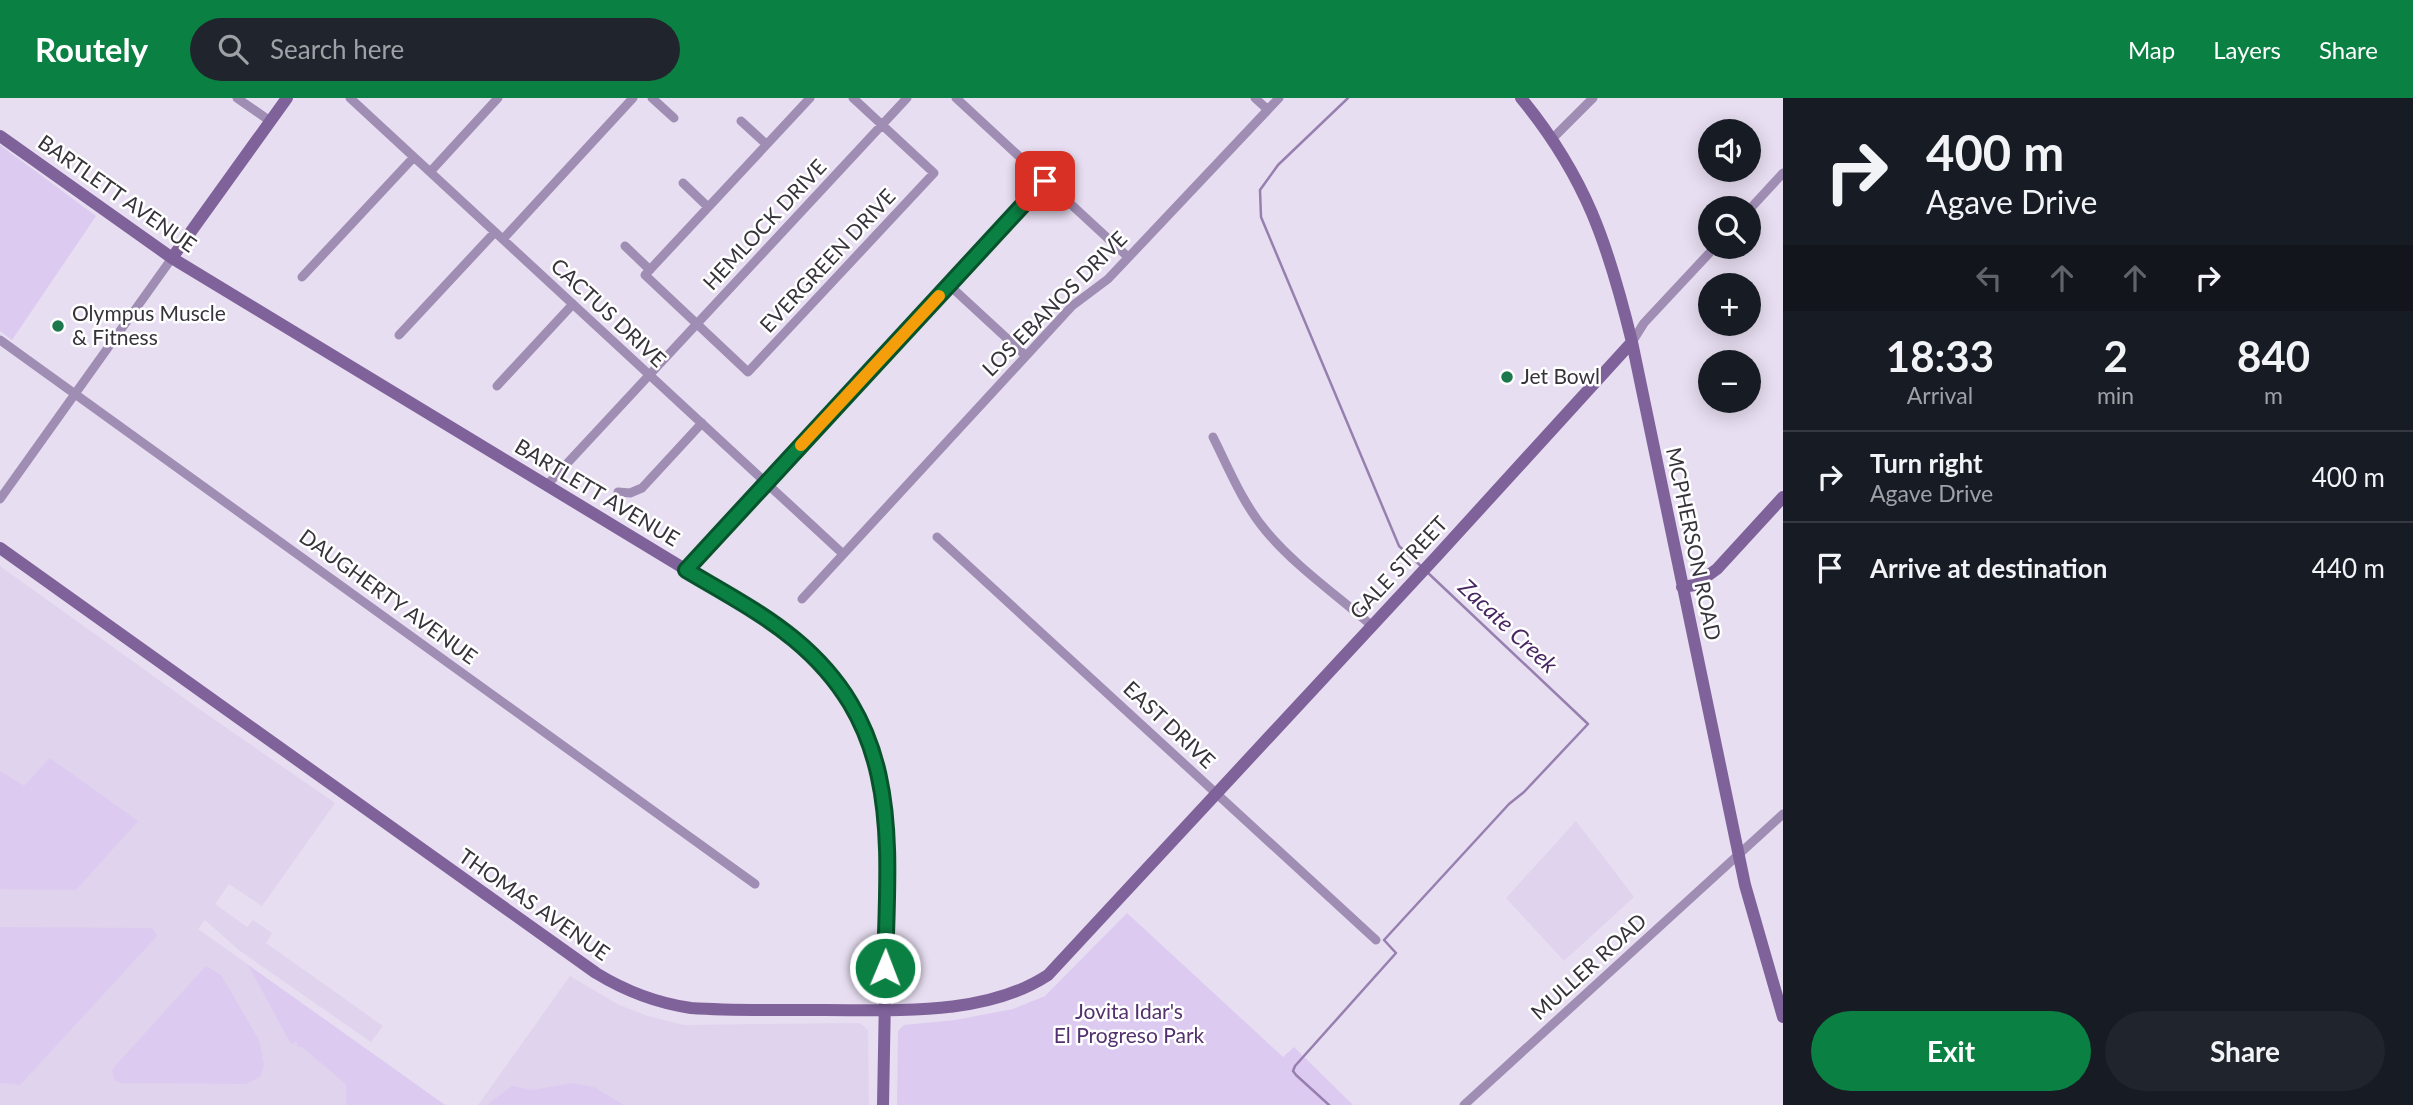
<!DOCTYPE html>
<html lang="en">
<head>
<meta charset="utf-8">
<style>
	:root { --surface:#171b24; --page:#20242c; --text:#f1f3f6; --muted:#9ea1a6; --line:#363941; --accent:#0b8043 }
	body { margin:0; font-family:Lato,sans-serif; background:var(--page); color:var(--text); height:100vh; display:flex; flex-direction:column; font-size:26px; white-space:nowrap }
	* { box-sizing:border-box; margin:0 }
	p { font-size:23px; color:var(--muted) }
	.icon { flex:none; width:38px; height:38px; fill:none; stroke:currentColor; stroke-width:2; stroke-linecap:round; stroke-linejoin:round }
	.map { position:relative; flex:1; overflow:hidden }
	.details { display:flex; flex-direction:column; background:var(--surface); width:630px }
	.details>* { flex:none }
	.banner { background:#171b24; color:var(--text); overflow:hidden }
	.controls { position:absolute; left:1698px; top:21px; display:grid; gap:14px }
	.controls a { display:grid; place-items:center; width:63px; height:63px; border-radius:50%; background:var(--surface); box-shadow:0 4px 18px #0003; font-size:35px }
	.pin { position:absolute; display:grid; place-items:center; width:60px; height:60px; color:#fff; margin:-30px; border-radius:14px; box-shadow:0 4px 10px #0006 }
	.me { position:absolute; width:77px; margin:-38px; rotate:1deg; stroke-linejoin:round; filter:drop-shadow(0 0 5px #0008) }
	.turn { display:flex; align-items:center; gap:24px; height:147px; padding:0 28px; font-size:32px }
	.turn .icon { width:91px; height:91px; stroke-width:2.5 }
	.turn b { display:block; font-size:49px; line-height:60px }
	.lanes { display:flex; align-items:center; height:66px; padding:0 28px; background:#0003; justify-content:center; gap:35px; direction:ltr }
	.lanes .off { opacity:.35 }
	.eta { display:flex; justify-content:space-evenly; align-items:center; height:119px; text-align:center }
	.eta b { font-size:42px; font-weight:700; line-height:49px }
	.button { display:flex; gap:14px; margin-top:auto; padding:14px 28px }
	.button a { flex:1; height:80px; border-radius:42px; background:var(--accent); color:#fff; font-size:28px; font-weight:700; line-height:80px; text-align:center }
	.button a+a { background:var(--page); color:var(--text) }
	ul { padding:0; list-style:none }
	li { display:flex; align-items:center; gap:21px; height:91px; padding:0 28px; border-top:2px solid var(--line) }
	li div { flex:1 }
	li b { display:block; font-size:26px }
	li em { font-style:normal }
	header { display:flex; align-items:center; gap:42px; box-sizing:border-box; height:98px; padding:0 35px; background:var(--accent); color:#fff }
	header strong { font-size:33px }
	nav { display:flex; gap:38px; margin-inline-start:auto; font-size:24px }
	.search { width:490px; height:63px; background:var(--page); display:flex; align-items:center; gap:18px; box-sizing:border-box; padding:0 24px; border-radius:38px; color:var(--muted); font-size:26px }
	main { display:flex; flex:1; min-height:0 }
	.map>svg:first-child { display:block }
	.built { fill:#e0d3ed }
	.green { fill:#dccaf0 }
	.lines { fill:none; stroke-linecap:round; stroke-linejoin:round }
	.stream { stroke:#977faf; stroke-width:2.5 }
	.street { stroke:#a08db4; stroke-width:9 }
	.secondary { stroke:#80629b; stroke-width:12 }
	.route-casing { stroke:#07532c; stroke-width:18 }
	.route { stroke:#0b8043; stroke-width:12 }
	.slow { stroke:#f59e0b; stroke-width:12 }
	.poi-dot { fill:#1e784d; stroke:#fff; stroke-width:2.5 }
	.labels { text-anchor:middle; stroke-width:5; stroke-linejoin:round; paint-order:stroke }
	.street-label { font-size:21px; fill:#37333b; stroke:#fff }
	.poi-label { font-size:21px; fill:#37333b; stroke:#fff; text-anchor:start }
	.park-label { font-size:21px; fill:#52316e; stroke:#fff }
	.water-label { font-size:23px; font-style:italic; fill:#482662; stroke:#fff }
</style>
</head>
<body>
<header>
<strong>Routely</strong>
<div class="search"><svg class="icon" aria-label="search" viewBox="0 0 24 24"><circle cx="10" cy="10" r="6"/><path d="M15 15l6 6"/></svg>Search here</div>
<nav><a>Map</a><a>Layers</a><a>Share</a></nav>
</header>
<main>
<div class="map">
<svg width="1783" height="1007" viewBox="0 0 1783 1007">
	<rect width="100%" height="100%" fill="#e7def1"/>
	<path class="built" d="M0 468 202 613 335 705 262 808 229 786 215 806 247 829 253 822 272 835 266 845 383 928 371 944 240 853 205 822 198 831 445 1007H0Z
		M1576 723 1634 799 1564 863 1506 800Z
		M570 878 619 907 648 918 684 927 860 925 868 932 869 1007H478Z"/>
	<path class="green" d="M0 47 96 118 12 242 0 233Z
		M50 660 138 723 76 792 0 791V673L24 688Z
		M1127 815 1283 959 1294 949 1353 1007H897L898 933 904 927 955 922 1013 911 1045 898Z
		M0 829 152 830 157 838 20 987 0 985Z
		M248 867 445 1007H346V986L302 949H298L296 944 291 946Z
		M206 868 221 877 259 942 264 967 260 979 246 986 121 985 115 982 112 973 116 967Z
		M572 985 594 989 624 1007H487L512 988 532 992Z"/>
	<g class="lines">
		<path class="stream" d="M1348 0 1278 67 1260 92 1261 119 1399 448 1422 469
			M1329 1007 1296 977 1293 973 1295 968 1396 855 1384 842 1509 706 1524 694 1588 626 1427 474"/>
		<path class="street" d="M237 0 270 23
			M350 0 842 455
			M652 0 674 20
			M810 0 645 177 748 274 934 75 853 0
			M956 0 1128 159
			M1255 0 1267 11
			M741 23 766 46
			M1552 41 1593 0
			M430 74 498 0
			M683 85 708 109
			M1748 113 1783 75
			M503 141 633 0
			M625 148 650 172
			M302 179 414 59
			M949 187 1025 257
			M399 237 495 134
			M0 242 755 786
			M1632 244 1644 225 1715 149
			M497 288 573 206
			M1213 339C1229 371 1243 406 1266 433 1296 469 1337 497 1372 528
			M547 387 907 0
			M618 394 630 395 642 390 702 325
			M0 401 172 160
			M937 439 1376 842
			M686 472 1045 83
			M802 501 1072 208 1108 181 1279 0
			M1464 1007 1783 716"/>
		<path class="secondary" d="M1521 0C1586 79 1608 146 1632 244L1745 787 1783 919
			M0 38 172 160 769 522C845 578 879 642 888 735L883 1007
			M172 160 287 0
			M0 450 596 875C627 894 656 905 691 910 736 913 780 912 825 912 896 912 986 918 1048 877L1436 459 1632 244
			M1682 489 1695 487 1717 471 1783 399"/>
	</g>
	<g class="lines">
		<defs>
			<path id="route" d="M885 870C888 744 903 631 794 541 761 514 723 494 686 472L1045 83"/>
		</defs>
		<use href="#route" class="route-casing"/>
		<use href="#route" class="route"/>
		<path class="slow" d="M801 347 939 198"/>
	</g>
	<g class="poi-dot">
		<circle cx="58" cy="228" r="7"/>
		<circle cx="1507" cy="279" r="7"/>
	</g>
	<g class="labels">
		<g class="street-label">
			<text transform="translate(117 96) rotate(35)" y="7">BARTLETT AVENUE</text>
			<text transform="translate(765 127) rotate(-47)" y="7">HEMLOCK DRIVE</text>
			<text transform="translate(828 163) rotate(-47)" y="7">EVERGREEN DRIVE</text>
			<text transform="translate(1055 206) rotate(-45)" y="7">LOS EBANOS DRIVE</text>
			<text transform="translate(608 215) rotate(43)" y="7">CACTUS DRIVE</text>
			<text transform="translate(597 395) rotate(31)" y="7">BARTLETT AVENUE</text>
			<text transform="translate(1693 446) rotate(78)" y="7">MCPHERSON ROAD</text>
			<text transform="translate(1399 470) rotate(-47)" y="7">GALE STREET</text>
			<text transform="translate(388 499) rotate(36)" y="7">DAUGHERTY AVENUE</text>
			<text transform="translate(1169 627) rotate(43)" y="7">EAST DRIVE</text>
			<text transform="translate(534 807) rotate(35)" y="7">THOMAS AVENUE</text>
			<text transform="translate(1589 869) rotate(-42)" y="7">MULLER ROAD</text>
		</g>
		<g class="poi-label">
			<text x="72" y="223">Olympus Muscle<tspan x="72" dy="24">&amp; Fitness</tspan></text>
			<text x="1521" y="286">Jet Bowl</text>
		</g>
		<g class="park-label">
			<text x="1129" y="921">Jovita Idar's<tspan x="1129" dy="24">El Progreso Park</tspan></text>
		</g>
		<g class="water-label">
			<text transform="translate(1508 528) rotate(43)" y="8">Zacate Creek</text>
		</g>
	</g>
</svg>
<div class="controls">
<a><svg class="icon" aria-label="sound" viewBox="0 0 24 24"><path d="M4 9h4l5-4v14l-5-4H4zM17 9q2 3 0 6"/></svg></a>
<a><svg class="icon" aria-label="search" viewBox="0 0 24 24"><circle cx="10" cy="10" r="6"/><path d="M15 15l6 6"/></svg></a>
<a>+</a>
<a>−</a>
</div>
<div class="pin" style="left:1045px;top:83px;background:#d93025"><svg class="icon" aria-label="arrive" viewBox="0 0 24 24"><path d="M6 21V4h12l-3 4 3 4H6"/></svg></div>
<svg class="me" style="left:885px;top:870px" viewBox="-20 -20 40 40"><circle r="17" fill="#0b8043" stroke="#fff" stroke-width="3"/><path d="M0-11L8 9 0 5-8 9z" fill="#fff"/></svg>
</div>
<section class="details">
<div class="banner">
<div class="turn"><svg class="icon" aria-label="right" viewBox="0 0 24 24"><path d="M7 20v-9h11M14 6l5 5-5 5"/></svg><div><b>400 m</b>Agave Drive</div></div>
<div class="lanes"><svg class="icon off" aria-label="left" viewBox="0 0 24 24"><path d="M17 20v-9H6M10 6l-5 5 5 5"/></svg><svg class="icon off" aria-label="ahead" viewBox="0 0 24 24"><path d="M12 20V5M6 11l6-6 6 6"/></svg><svg class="icon off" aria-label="ahead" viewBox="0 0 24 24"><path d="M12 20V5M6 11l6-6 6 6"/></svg><svg class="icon" aria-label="right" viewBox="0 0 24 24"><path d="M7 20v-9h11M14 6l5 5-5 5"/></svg></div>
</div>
<div class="eta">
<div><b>18:33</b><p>Arrival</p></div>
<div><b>2</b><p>min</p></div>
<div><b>840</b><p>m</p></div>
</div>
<ul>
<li><svg class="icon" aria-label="right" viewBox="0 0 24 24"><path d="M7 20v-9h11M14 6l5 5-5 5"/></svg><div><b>Turn right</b><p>Agave Drive</p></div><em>400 m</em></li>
<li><svg class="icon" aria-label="arrive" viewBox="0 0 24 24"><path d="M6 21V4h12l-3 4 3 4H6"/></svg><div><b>Arrive at destination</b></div><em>440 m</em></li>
</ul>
<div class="button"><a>Exit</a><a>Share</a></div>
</section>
</main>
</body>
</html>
